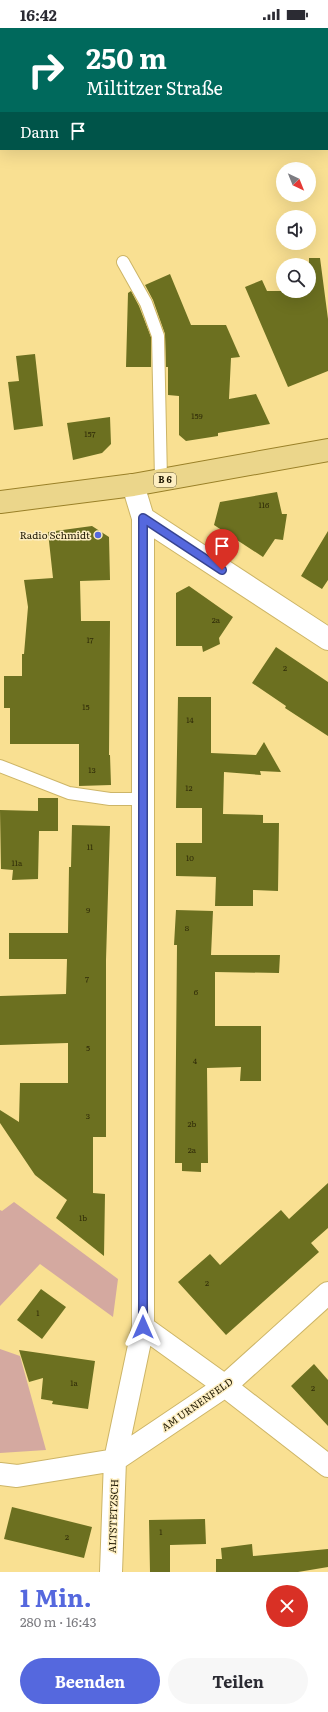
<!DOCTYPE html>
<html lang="de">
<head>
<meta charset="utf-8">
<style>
	:root { --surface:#fff; --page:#f7f7f7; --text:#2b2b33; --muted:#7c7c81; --accent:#5568de }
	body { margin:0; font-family:Literata,serif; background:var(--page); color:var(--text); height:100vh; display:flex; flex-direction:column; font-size:15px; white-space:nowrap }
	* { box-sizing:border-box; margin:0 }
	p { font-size:13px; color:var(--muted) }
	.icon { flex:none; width:22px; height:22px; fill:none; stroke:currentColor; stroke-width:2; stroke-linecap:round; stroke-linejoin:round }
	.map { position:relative; height:1544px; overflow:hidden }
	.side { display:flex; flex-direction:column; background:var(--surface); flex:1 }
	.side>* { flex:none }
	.top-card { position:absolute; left:0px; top:0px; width:328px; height:122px; box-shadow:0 4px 16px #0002; background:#00695c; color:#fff; overflow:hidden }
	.needle { width:26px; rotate:137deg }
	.fabs { position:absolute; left:276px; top:134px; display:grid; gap:8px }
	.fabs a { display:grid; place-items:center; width:40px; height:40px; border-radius:50%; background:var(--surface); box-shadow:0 4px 16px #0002; font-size:20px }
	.pin { position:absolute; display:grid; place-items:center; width:34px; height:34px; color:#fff; margin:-41px -17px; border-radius:50% 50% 50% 0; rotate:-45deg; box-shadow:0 0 4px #0007 }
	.pin .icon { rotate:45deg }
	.me { position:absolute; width:44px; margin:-22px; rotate:0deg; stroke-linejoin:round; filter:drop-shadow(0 0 3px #0008) }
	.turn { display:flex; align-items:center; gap:14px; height:84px; padding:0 20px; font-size:18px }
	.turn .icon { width:52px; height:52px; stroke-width:2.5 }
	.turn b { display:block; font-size:28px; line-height:34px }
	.then { display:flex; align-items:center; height:38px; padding:0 20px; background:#0003; gap:8px; font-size:15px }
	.round { display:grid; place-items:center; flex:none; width:42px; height:42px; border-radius:21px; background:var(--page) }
	.head { display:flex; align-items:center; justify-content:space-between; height:68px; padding:0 20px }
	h1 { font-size:24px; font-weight:700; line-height:30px; color:var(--accent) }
	.primary-button { display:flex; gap:8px; margin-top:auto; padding:8px 20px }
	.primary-button a { flex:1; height:46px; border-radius:24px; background:var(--accent); color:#fff; font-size:16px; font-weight:700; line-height:46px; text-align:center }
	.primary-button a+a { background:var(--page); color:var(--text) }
	.status { display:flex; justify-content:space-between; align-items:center; height:28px; padding:0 20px; background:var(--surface); direction:ltr }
	.status svg { height:11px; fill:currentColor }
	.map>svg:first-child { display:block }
	.green { fill:#d4a9a0 }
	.building { fill:#6c7020 }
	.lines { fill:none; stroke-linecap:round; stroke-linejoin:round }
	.service-casing { stroke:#cdb567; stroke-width:14 }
	.minor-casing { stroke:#cdb567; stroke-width:24 }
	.primary-casing { stroke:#9a8028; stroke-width:24 }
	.service { stroke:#fff; stroke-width:12 }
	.minor { stroke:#fff; stroke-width:22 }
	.primary { stroke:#ebd68b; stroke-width:22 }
	.route-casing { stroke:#374490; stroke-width:10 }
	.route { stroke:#5568de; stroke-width:7 }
	.poi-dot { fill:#5568de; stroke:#fdeec1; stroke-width:1.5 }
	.labels { text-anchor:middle; stroke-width:3; stroke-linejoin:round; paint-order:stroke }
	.number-label { font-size:8px; fill:#302c08 }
	.shield { fill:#fdeec1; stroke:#60563a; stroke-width:1 }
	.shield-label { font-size:9px; font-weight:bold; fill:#1c1500 }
	.poi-label { font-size:10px; fill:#1c1500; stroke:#fdeec1; text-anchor:end }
	.street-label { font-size:10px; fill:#1c1500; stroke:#fdeec1 }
</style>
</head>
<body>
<div class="status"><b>16:42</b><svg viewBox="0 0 49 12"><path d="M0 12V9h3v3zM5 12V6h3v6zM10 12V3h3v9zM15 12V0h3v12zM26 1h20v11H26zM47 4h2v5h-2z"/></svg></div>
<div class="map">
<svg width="328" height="1544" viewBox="0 0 328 1544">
	<rect width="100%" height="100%" fill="#f9e092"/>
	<path class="green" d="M264 0H328V115L327 1Z
		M14 1174 118 1251 113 1289 40 1236 0 1278V1182L2 1183Z
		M0 1321 20 1328 46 1422 0 1425Z"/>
	<path class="building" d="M309 230H320L328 291V343L288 359 245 259 262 252 267 263H309Z
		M170 246 191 297H226L240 329 231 330 229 371 256 366 270 396 218 405V408L186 413 179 407V368L168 367V339H166L165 306 153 272 145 257Z
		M131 263 139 278 151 309V339H126L128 265Z
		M35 326 43 398 14 402 8 354 19 353 16 328Z
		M110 389 111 416 102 425 73 432 67 395Z
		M277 464 282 486H287L283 512 275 511 263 529 214 497 220 474Z
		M92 498 109 509 110 552 80 553 81 593H110L109 727H110L111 757 79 758V716H10V680H4V648H22V626H24L28 579 24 552 53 550 48 504Z
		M328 503V552L322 561 301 548Z
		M189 558 233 589 219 610 220 616 203 624 202 618H176V565Z
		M276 619 328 654V708L285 680 286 678 252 655Z
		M178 669H211V725L256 727 264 714 281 744 260 743 261 747 224 744 223 786 263 787V795H279L278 863 253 862V878H215L216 849 176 848V815H202V780H176Z
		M38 770H58V803H39L38 851 12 852 13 842 1 841 0 782 38 783Z
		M72 797 110 798 106 932V1109H93V1165L105 1166 104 1228 56 1190 67 1172 35 1147 0 1095V1082L19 1094 20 1055H68V1015L0 1017V968L66 966 67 931H9V905H68L69 839H71Z
		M176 882 213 883 211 927H280L279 945 215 944V998H261V1053H240L241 1039 207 1040 208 1135H201V1144L182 1143V1135H175L177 917H174Z
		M328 1155V1200L311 1215 319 1224 226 1307 178 1254 210 1226 220 1237 281 1182 289 1191Z
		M41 1261 66 1279 42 1311 17 1292Z
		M19 1322 95 1333 88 1381 52 1376 53 1373 41 1371 43 1350 29 1354Z
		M314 1336 328 1352V1398L291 1358Z
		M12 1479 92 1499 84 1530 4 1511Z
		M205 1491 206 1516 170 1517V1544H150L149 1492Z
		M252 1516 253 1528 328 1521V1539L298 1544H216V1531H222L221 1520Z"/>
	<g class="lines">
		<defs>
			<path id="service" d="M123 234 146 275 158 308 161 452
				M0 738 69 765 110 771H143"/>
			<path id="minor" d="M143 490 328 611
				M143 1299 225 1358 328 1438
				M0 1446 17 1448 115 1432 225 1358 328 1265
				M111 1544 115 1432 143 1299V490L133 457"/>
			<path id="primary" d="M0 474 133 457 328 422"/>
		</defs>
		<use href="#service" class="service-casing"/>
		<use href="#minor" class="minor-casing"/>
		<use href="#primary" class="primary-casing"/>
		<use href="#service" class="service"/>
		<use href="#minor" class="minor"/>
		<use href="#primary" class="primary"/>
	</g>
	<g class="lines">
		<defs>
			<path id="route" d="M143 1299V490L222 542"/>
		</defs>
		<use href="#route" class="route-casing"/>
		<use href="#route" class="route"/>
	</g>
	<circle class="poi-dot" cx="98" cy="507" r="4"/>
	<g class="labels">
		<g class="number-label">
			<text x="197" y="391">159</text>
			<text x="90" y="409">157</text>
			<text x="264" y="480">116</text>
			<text x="216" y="595">2a</text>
			<text x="90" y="615">17</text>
			<text x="285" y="643">2</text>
			<text x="86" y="682">15</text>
			<text x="190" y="695">14</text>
			<text x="92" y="745">13</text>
			<text x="189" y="763">12</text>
			<text x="90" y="822">11</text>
			<text x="190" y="833">10</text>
			<text x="17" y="838">11a</text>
			<text x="88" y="885">9</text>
			<text x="187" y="903">8</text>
			<text x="87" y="954">7</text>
			<text x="196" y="967">6</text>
			<text x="88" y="1023">5</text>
			<text x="195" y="1036">4</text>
			<text x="88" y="1091">3</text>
			<text x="192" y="1099">2b</text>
			<text x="192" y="1125">2a</text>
			<text x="83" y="1193">1b</text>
			<text x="207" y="1258">2</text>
			<text x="38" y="1288">1</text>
			<text x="74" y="1358">1a</text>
			<text x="313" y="1363">2</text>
			<text x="161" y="1507">1</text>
			<text x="67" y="1512">2</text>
		</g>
		<rect class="shield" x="154" y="445" width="22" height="14" rx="3"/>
		<g class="shield-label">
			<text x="165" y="455">B 6</text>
		</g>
		<g class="poi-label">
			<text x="90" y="511">Radio Schmidt</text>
		</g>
		<g class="street-label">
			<text transform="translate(197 1376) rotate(-35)" y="4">AM URNENFELD</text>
			<text transform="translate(113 1488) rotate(-88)" y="4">ALTSTETZSCH</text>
		</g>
	</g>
</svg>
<div class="fabs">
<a><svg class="needle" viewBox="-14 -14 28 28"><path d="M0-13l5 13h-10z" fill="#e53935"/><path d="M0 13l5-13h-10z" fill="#7c7c81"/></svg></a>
<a><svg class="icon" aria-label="sound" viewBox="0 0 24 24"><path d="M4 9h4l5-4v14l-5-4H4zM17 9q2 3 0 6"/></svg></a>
<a><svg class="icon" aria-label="search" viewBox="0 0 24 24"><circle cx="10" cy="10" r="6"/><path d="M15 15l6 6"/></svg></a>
</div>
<div class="pin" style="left:222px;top:542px;background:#d93025"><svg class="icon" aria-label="arrive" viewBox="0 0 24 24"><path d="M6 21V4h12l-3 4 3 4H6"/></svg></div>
<svg class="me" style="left:143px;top:1299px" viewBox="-20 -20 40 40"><path d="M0-17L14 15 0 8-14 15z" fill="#5568de" stroke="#fff" stroke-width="4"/></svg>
<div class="top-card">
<div class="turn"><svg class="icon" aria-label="right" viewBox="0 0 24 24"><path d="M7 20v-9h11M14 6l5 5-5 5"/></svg><div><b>250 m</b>Miltitzer Straße</div></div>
<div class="then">Dann<svg class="icon" aria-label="arrive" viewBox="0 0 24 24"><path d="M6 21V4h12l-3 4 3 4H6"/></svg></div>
</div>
</div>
<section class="side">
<div class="head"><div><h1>1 Min.</h1><p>280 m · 16:43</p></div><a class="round" style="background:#d93025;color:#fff"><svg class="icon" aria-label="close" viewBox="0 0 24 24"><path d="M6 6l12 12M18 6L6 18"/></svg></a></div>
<div class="primary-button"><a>Beenden</a><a>Teilen</a></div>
</section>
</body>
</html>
